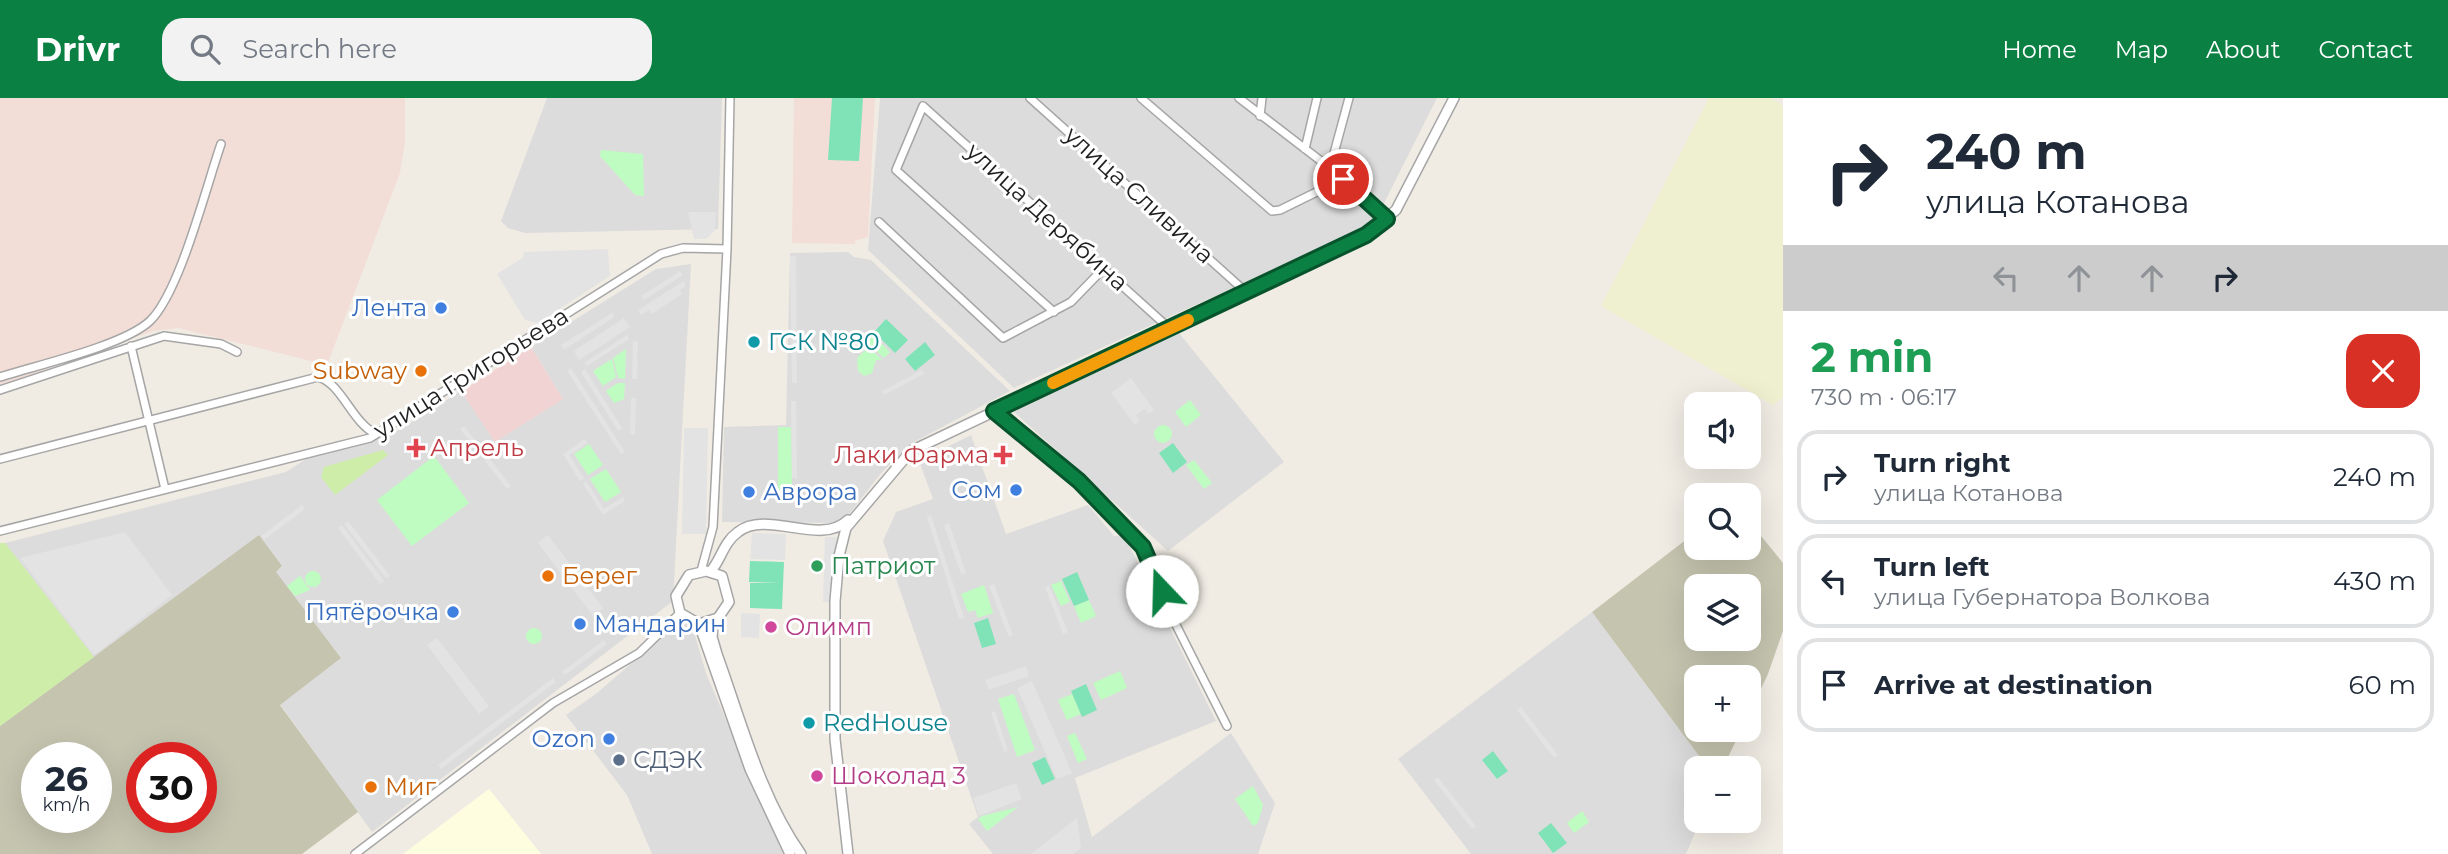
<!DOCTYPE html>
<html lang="en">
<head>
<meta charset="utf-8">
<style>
	:root { --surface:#fff; --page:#f2f2f3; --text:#1f2937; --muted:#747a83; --line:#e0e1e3; --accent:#0b8043 }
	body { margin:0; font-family:Montserrat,sans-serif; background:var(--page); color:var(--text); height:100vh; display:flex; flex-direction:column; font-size:26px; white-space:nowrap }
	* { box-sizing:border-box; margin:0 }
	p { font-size:23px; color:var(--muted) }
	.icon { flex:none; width:38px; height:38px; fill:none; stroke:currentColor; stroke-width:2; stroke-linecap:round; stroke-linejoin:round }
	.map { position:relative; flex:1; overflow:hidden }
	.panel { display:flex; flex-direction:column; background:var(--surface); width:665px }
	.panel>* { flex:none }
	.top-card { background:#fff; color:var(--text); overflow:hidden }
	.controls { position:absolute; left:1684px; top:294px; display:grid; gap:14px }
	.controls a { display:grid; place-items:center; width:77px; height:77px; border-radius:14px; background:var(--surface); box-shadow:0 7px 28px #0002; font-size:35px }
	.speed { position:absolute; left:21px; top:644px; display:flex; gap:14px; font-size:35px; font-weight:700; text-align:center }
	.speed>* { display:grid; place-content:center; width:91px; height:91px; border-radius:50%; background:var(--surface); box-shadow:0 7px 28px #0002; line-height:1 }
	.speed small { font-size:18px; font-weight:400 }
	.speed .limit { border:10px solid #d22; background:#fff; color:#111 }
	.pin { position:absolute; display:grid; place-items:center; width:60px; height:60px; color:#fff; margin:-30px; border:4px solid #fff; border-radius:50%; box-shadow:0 2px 7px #0007 }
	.me { position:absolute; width:77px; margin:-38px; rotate:339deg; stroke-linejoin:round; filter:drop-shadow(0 0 5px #0008) }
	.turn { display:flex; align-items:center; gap:24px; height:147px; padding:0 28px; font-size:32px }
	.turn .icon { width:91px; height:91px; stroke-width:2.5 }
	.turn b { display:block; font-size:49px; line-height:60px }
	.lanes { display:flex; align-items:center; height:66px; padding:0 28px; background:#0003; justify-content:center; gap:35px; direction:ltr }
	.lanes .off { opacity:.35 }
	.round { display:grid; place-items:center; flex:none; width:74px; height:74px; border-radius:21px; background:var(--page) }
	.overview { display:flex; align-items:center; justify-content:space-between; height:119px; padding:0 28px }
	h1 { font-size:42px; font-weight:700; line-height:52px; color:#1e9e55 }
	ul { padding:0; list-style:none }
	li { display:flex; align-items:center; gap:21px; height:94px; margin:0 14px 10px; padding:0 14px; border:4px solid var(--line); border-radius:21px }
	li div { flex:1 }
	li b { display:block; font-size:26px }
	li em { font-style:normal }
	header { display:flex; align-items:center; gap:42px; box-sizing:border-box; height:98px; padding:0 35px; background:var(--accent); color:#fff }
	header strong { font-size:33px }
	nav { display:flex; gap:38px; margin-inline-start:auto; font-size:24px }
	.search { width:490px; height:63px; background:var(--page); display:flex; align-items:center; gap:18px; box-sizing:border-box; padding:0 24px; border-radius:21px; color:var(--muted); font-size:26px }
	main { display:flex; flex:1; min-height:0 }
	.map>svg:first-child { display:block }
	.residential { fill:#dddcdc }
	.commercial { fill:#f2d3d3 }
	.education { fill:#fffddf }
	.military { fill:#f3ddd7 }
	.construction { fill:#c5c4af; fill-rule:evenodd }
	.farmland { fill:#eff0cf }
	.grass { fill:#cdeda8 }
	.park { fill:#bffcc1 }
	.pitch { fill:#7fe3b7 }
	.parking { fill:#e3e3e3 }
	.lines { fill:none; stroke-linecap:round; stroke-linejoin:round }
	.minor-casing { stroke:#a6a6a6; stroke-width:10 }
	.tertiary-casing { stroke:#a6a6a6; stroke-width:12 }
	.minor { stroke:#fff; stroke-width:7 }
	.tertiary { stroke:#fff; stroke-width:9 }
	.route-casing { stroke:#07532c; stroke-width:18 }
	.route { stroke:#0b8043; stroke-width:12 }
	.slow { stroke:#f59e0b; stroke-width:12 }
	.shop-dot { fill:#3f7fe0; stroke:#fff; stroke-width:2.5 }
	.culture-dot { fill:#0f9aa8; stroke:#fff; stroke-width:2.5 }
	.food-dot { fill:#e8710a; stroke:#fff; stroke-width:2.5 }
	.health-dot { fill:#e0444e; stroke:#fff; stroke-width:2.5 }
	.leisure-dot { fill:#2e9e5b; stroke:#fff; stroke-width:2.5 }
	.hotel-dot { fill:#d1479c; stroke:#fff; stroke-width:2.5 }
	.service-dot { fill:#5c6f8a; stroke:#fff; stroke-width:2.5 }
	.labels { text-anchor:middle; stroke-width:6; stroke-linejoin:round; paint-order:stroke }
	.street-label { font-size:24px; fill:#1f1f1f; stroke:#fff }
	.shop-label { font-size:24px; fill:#366cbe; stroke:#fff; text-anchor:end }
	.culture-label { font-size:24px; fill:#0d838f; stroke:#fff; text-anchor:start }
	.food-label { font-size:24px; fill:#c56008; stroke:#fff; text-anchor:start }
	.health-label { font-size:24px; fill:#be3a42; stroke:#fff; text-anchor:start }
	.leisure-label { font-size:24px; fill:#27864d; stroke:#fff; text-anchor:start }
	.hotel-label { font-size:24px; fill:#b23c85; stroke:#fff; text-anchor:start }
	.service-label { font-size:24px; fill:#4e5e75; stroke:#fff; text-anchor:start }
</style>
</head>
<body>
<header>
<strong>Drivr</strong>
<div class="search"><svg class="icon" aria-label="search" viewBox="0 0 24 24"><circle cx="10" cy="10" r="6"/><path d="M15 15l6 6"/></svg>Search here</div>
<nav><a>Home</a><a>Map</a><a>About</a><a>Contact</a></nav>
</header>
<main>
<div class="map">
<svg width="1783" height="756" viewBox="0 0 1783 756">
	<rect width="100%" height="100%" fill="#f0ece4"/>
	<path class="residential" d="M547 0H722L718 131 525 135 508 130 501 123Z
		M880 0H1437L1374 125 1014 290 868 152Z
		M848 154 854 159 871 162 1010 293 914 344 882 374 846 420 837 425 722 424 724 329 786 327 790 155Z
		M691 166 673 503 372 734 280 606 341 560 275 474 282 469 259 438 94 559 5 445 286 374 309 359 391 337 461 293 495 344 563 301 531 249 656 171Z
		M1179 235 1284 364 1168 453 1014 314Z
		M971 337 1006 436 1088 407 1114 438 1124 437 1216 623 1075 680 1092 739 1231 635 1275 705 1258 756H993L969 726 978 719 883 443 896 414 933 401 919 363Z
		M1592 514 1708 670H1696V723H1700L1686 756H1471L1398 661Z
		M691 524 706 575 783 756H652L627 697 566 617 597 595 670 532Z"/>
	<path class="commercial" d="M531 249 563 301 495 344 461 293Z"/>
	<path class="education" d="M489 691 541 756H403L465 709Z"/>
	<path class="military" d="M0 0H405V43L400 75 327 267 178 230 153 233 0 288Z
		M794 0H875L868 139 855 143V146L792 145Z"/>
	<path class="construction" d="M1748 422 1783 465V533L1768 576 1748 618V579H1696V632H1741L1723 670H1708L1592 514 1696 434V450H1748ZM1696 488H1748V541H1696Z
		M259 437 282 468 276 474 341 560 280 607 358 714 302 756H0V628ZM37 660H96V719H37ZM142 660H201V719H142Z"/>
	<path class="farmland" d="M1709 0H1771L1783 8V299L1773 307 1601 208Z"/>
	<path class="grass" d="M383 352 388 357 335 397 321 379 324 369Z
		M0 445H5L94 559 0 628Z"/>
	<path class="park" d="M601 52 643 56 644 98 635 97 600 58Z
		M871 235 890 254 884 260 864 242Z
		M868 249V256L870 250 882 262H876L872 275 864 278 858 273 857 260Z
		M626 251 625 281 618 280 613 260Z
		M612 261 616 279 603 288 593 273Z
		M618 285H625L624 301 614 305 606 293Z
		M1190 302 1201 317 1186 329 1175 314Z
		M1154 336a9 9 0 1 1 18 0a9 9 0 1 1-18 0Z
		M778 329H791L792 386 778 395Z
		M589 346 603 367 588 377 574 356Z
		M434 358 469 405 412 448 377 402Z
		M1194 362 1212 385 1204 391 1186 367Z
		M606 371 621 394 605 404 590 381Z
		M305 481a8 8 0 1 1 16 0a8 8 0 1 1-16 0Z
		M300 478 310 492 295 498 287 488Z
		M1061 483 1070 504 1061 508 1051 487Z
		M984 487 993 515 978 520 975 512 968 514 961 496Z
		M1089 502 1096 518 1081 525 1074 508Z
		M526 538a8 8 0 1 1 16 0a8 8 0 1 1-16 0Z
		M1120 573 1127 590 1101 602 1093 585Z
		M1014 596 1035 652 1017 659 998 601Z
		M1072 596 1081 616 1067 622 1058 602Z
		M1075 635 1087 661 1078 665 1067 638Z
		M1253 688 1263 707 1258 725 1253 728 1235 701Z
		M1018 709 987 733 978 721 982 718Z
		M1582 713 1589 724 1574 735 1567 725Z"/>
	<path class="pitch" d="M832 0H863L859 63 828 62Z
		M886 221 908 242 895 255 874 234Z
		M925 244 935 257 915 273 905 261Z
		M1173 345 1187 364 1173 375 1159 355Z
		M750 463 784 464 782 511 750 510V485H782L749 484Z
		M1077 474 1089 502 1074 508 1062 481Z
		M988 520 996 546 982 550 974 525Z
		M1086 586 1097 612 1082 619 1071 593Z
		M1493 653 1508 673 1497 681 1482 662Z
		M1045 659 1055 681 1042 687 1032 665Z
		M1551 725 1567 745 1553 755 1538 735Z"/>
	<path class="parking" d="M688 114H716L715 132 706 141H694Z
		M608 151 610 178 538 225 525 222 497 176 524 159 523 154Z
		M790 158H796L797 285H792Z
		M680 173 683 177 644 202 641 198Z
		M684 183 686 188 680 192 682 196 652 216 649 212 641 217 638 212Z
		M612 215 614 219 564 252 561 247Z
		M624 220 630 229 579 262 574 253Z
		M627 237 629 241 587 268 584 265Z
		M633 243 638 244 637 281H632Z
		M571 270 625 354 621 356 567 273Z
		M585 271 622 330 618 333 581 274Z
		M922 272 924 276 884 297 882 293Z
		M1131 280 1154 312 1149 316 1145 311 1136 317 1140 323 1135 327 1111 295Z
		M631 300H636L635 337 630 336Z
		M791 303H796L797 380H792Z
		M464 328 511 388 507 391 460 331Z
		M684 330H708L706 436H682Z
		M585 341 588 345 569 357 584 380 580 383 563 356Z
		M586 383 604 411 623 399 625 403 603 417 583 386Z
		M302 407 305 411 264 442 261 438Z
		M931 417 964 520 959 521 927 419Z
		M348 423 390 478 386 480 344 426Z
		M949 425 966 475 961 476 944 427Z
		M342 427 384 483 380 486 338 430Z
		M125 434 172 497 94 557 20 460Z
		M752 435 786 436 785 462 750 461Z
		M548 437 603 510 593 518 538 445Z
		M825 439H837L835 504H823Z
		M994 486 1013 537 1009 539 989 488Z
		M1049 487 1068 534 1063 536 1045 489Z
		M741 515 760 516 759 540 741 539Z
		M437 540 489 608 479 616 427 547Z
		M604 542 607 546 565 577 562 574Z
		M1026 568 1029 578 989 592 985 582Z
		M553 580 556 584 441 671 438 667Z
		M1032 583 1072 675 1057 681 1017 590Z
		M1521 609 1558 657 1554 660 1517 612Z
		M995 613 1008 653 1004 654 991 614Z
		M1438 679 1476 728 1472 731 1434 682Z
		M1016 685 1022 701 979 718 973 700Z
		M1077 720 1081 750 1073 756H1031Z"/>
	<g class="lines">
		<defs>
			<path id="minor" d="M1030 0 1247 195
				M1141 0 1272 113 1280 112 1343 81
				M1239 0 1330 70 1387 121
				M1260 18 1262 0
				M1305 51 1317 0
				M1330 70 1349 0
				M879 124 1003 240 1071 204 1104 170
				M1054 214 896 72 923 8 1170 231
				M131 248 165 391
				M0 279C37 267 123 248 150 223 180 194 206 89 221 46
				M0 292 164 238 221 246 237 254
				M994 313 1079 383 1145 452 1168 511 1227 628
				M0 361 318 279C341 284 352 325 376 336
				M0 433 370 340 661 156 683 150 727 151
				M701 473 713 429 727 151 730 0
				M355 756 553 605 639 555 680 515"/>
			<path id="tertiary" d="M706 473 722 478 729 504 718 520 699 526 680 515 676 498 689 477Z
				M711 473C722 460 723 445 738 434 767 411 820 449 848 422
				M713 524 712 539 717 556C741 622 760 698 801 756
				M699 526 750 671 790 756
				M848 756 835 641V503L839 458 846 430 911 353 1366 137 1396 112 1454 0"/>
		</defs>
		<use href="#minor" class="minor-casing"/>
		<use href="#tertiary" class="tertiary-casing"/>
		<use href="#minor" class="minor"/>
		<use href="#tertiary" class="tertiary"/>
	</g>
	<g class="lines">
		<defs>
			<path id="route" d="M1162 493 1143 449 1079 383 994 313 1366 137 1387 121 1343 81"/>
		</defs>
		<use href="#route" class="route-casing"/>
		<use href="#route" class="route"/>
		<path class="slow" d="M1053 285 1188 222"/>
	</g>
	<g class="shop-dot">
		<circle cx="441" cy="210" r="7"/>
		<circle cx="1016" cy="392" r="7"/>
		<circle cx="749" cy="394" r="7"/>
		<circle cx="453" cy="514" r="7"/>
		<circle cx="580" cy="526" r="7"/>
		<circle cx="609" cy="641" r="7"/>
	</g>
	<g class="culture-dot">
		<circle cx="754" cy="244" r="7"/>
		<circle cx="809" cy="625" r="7"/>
	</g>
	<g class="food-dot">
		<circle cx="421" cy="273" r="7"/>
		<circle cx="548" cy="478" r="7"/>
		<circle cx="371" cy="689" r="7"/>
	</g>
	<g class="health-dot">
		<path d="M412.5 339.5h7v7h7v7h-7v7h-7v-7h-7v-7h7z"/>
		<path d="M999.5 346.5h7v7h7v7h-7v7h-7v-7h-7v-7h7z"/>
	</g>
	<circle class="leisure-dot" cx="817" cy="468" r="7"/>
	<g class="hotel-dot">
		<circle cx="771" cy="529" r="7"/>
		<circle cx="817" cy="678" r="7"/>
	</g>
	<circle class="service-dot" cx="619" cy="662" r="7"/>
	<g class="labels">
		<g class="street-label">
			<text transform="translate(1139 97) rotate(42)" y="8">улица Сливина</text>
			<text transform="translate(1047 119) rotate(42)" y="8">улица Дерябина</text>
			<text transform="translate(471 275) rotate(-32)" y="8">улица Григорьева</text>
		</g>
		<g class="shop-label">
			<text x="427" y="218">Лента</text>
			<text x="1002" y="400">Сом</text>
			<text x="763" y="402" text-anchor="start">Аврора</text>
			<text x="439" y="522">Пятёрочка</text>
			<text x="594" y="534" text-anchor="start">Мандарин</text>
			<text x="595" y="649">Ozon</text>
		</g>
		<g class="culture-label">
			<text x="768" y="252">ГСК №80</text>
			<text x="823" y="633">RedHouse</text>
		</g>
		<g class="food-label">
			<text x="407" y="281" text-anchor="end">Subway</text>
			<text x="562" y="486">Берег</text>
			<text x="385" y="697">Миг</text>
		</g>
		<g class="health-label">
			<text x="430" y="358">Апрель</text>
			<text x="989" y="365" text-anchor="end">Лаки Фарма</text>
		</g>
		<g class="leisure-label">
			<text x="831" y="476">Патриот</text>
		</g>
		<g class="hotel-label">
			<text x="785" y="537">Олимп</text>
			<text x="831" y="686">Шоколад 3</text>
		</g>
		<g class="service-label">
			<text x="633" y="670">СДЭК</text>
		</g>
	</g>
</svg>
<div class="controls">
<a><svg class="icon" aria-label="sound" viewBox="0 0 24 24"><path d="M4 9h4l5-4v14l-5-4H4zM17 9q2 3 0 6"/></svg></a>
<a><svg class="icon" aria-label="search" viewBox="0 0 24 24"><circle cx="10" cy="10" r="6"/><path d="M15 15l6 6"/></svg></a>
<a><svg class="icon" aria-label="layers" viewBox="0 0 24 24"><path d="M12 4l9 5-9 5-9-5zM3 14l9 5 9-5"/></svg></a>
<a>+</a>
<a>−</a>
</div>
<div class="speed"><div>26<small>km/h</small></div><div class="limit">30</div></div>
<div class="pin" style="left:1343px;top:81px;background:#d93025"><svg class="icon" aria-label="arrive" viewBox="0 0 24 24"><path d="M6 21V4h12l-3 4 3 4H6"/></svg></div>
<svg class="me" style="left:1162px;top:493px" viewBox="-20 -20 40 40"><circle r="19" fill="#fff"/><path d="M0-13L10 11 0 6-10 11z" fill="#0b8043"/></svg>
</div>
<section class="panel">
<div class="top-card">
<div class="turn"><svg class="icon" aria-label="right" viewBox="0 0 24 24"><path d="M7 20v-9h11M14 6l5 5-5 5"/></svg><div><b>240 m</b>улица Котанова</div></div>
<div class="lanes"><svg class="icon off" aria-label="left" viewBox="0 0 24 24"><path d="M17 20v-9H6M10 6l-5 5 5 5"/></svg><svg class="icon off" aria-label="ahead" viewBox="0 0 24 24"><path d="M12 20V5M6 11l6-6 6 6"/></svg><svg class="icon off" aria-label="ahead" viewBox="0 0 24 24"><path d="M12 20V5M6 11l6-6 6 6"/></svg><svg class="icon" aria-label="right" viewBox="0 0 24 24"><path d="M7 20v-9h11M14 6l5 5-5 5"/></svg></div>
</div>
<div class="overview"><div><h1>2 min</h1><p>730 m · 06:17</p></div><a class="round" style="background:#d93025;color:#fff"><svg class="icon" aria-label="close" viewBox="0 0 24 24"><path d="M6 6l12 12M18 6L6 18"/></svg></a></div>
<ul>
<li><svg class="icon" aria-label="right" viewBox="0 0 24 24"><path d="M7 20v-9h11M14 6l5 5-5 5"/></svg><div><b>Turn right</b><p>улица Котанова</p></div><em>240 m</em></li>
<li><svg class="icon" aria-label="left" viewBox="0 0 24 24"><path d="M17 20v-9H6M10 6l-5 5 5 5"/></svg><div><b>Turn left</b><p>улица Губернатора Волкова</p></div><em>430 m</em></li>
<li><svg class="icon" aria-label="arrive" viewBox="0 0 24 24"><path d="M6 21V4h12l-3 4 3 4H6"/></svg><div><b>Arrive at destination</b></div><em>60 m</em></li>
</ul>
</section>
</main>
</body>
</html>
